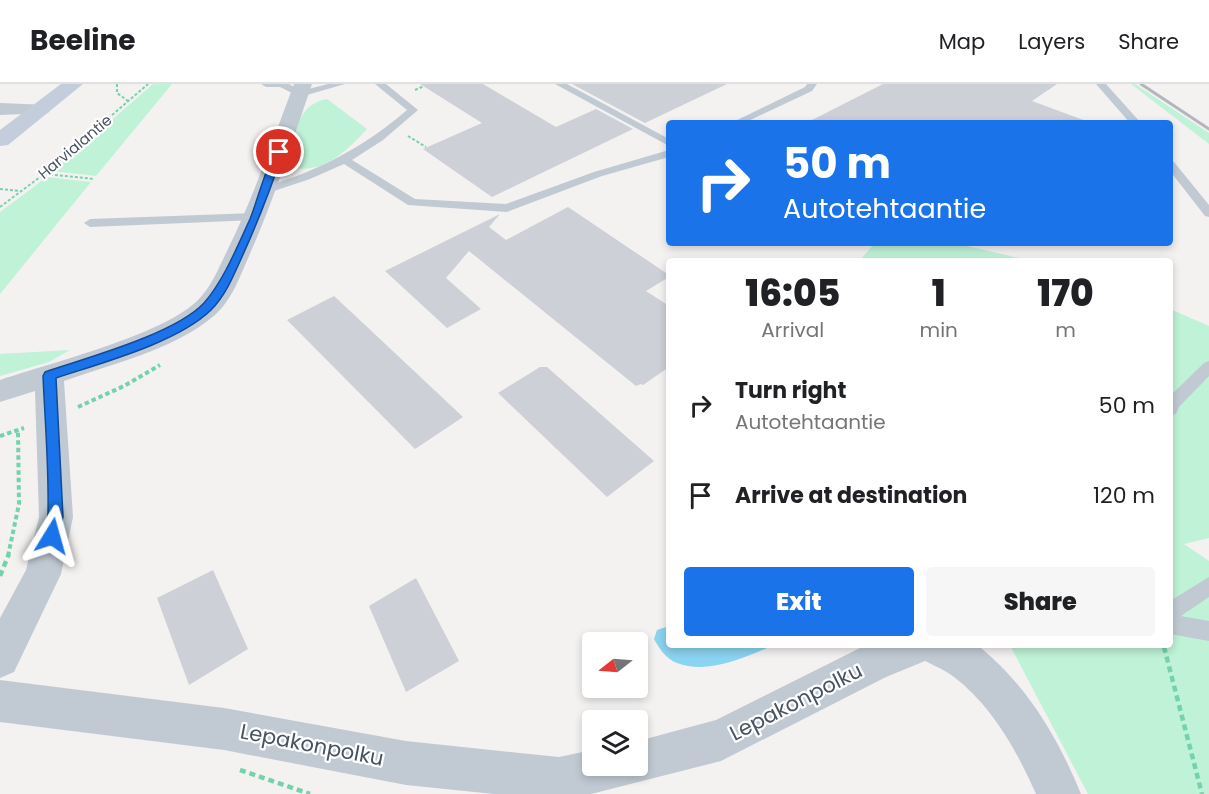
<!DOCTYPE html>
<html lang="en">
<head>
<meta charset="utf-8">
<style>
	:root { --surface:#fff; --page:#f6f6f6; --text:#202124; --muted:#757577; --line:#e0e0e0; --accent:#1a73e8 }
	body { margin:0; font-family:Poppins,sans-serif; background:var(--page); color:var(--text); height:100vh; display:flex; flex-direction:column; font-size:22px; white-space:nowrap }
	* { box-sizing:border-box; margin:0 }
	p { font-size:20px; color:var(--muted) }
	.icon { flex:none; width:33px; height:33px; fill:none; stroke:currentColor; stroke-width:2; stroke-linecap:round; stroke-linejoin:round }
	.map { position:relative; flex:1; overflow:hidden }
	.side { position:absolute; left:666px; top:174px; width:507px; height:390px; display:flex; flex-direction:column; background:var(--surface); border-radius:6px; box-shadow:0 3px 9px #0003 }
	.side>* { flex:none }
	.banner { position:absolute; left:666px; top:36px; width:507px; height:126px; border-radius:6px; box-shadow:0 3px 9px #0003; background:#1a73e8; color:#fff; overflow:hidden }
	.needle { width:39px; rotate:253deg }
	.buttons { position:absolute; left:582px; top:548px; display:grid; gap:12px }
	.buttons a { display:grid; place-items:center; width:66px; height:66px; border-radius:6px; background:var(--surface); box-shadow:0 3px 9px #0003; font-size:30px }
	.pin { position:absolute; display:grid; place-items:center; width:51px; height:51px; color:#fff; margin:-26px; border:3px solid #fff; border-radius:50%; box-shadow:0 2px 6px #0007 }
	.me { position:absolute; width:66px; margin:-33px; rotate:8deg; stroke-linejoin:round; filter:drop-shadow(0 0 4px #0008) }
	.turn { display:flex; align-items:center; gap:21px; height:126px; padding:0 18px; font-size:27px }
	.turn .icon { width:78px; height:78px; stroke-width:2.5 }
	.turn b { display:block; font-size:42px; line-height:51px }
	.eta { display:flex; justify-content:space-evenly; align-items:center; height:102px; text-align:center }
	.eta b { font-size:36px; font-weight:800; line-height:42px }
	.action { display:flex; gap:12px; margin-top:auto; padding:12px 18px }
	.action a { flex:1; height:69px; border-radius:6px; background:var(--accent); color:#fff; font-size:24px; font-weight:800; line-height:69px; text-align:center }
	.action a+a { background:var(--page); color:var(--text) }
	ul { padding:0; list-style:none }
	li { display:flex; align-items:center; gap:18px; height:90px; padding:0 18px }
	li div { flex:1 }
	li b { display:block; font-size:22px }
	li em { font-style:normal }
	header { display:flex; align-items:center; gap:36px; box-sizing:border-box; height:84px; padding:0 30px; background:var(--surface); border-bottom:2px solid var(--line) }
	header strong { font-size:28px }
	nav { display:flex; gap:33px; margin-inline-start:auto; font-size:21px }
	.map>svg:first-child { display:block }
	.green { fill:#bff2d7 }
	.water { fill:#8ad3f1 }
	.building { fill:#cdd0d6 }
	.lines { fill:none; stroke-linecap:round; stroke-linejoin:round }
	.path-far2 { stroke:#74d3ac; stroke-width:2; stroke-dasharray:3 2; stroke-linecap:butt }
	.path-far1 { stroke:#74d3ac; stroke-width:4; stroke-dasharray:4.5 3; stroke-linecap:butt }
	.path { stroke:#74d3ac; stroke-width:4.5; stroke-dasharray:6 4; stroke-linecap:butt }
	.service { fill:#c1cad3; fill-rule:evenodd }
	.minor { fill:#c1cad3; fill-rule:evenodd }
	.secondary { fill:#c3cddb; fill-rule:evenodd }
	.rail { stroke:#b3b6bc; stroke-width:3 }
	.route { fill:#1a73e8; stroke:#114b97; stroke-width:1.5 }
	.labels { text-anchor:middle; stroke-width:4.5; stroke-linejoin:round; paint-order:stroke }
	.far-street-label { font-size:15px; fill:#485360; stroke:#fff }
	.near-street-label { font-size:21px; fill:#485360; stroke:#fff }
</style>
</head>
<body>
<header>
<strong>Beeline</strong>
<nav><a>Map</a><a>Layers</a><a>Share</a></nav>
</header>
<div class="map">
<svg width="1209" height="710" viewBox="0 0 1209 710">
	<rect width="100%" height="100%" fill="#f4f1f1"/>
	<path class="green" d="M153 0H172L96 92 53 87Z
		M1131 0H1135L1209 49V60Z
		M327 15 367 45C346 68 320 93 287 82 293 57 295 20 327 15Z
		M47 93 91 98 0 210V128Z
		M875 159H954L1032 177H859Z
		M1170 225 1209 242V454L1184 460 1209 477V710H1088L1012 565 1007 561H1170Z
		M70 266 49 278 0 292V270Z"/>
	<path class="water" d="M669 542V561H774C746 573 708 591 677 579 666 575 659 564 654 555L657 546Z"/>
	<path class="building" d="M420 0H483L556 43 596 25 633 45 492 113 423 65 482 39Z
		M572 0H727L645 39Z
		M883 0H1057L1032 17 1086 37 1085 39H806Z
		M568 123 669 191V193L646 207 669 222V283L643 301 641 300 636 302 469 167 446 194 481 225 447 244 385 187 500 130 489 143 506 156Z
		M334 212 364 240 463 333 415 365 287 236Z
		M540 283H547L654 377 607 413 498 309Z
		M213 486 248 565 189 601 157 514Z
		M416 494 459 577 406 608 369 522Z"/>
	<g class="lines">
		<path class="path-far2" d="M117 0V9L128 17
			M415 6 424 2
			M408 52 426 63
			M45 90 94 95
			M0 105 20 107
			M0 123 44 90 148 0"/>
		<path class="path-far1" d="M78 323 124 302 160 281
			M0 352 24 344
			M8 472 19 420 18 346"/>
		<path class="path" d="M0 492 9 470
			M1164 563 1202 710
			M240 686 310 710"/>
		<path class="service" d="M261 0H289L301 7 328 0H345L300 13 280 3H266Z
			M375 0H386L418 26 383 56 352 76 415 115 506 120 594 88 669 66V73L602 92 507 128 408 121 344 80 310 95 265 110 261 108V104C316 88 363 64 407 26Z
			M555 0H567L669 55V62Z
			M807 0H817L812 7 744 39H731L805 3Z
			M1096 0H1106L1141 39H1130Z
			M1170 77 1174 78 1209 121V133L1205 132 1170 87Z
			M255 129 261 133 259 136 90 143 84 139 90 135Z
			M1209 277V292L1179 323 1176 330 1170 332V312L1204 279Z
			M1209 493V513L1181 532 1209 537V557L1170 550V517Z"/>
		<path class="minor" d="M294 0H312C292 58 274 116 249 172 240 192 232 216 215 231 174 266 114 279 64 297L73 433 61 490 14 588 0 594V534L26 486 39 433 35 307 0 318V296C50 279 163 251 198 216 212 202 219 183 228 165 254 112 273 55 294 0Z
			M0 19 48 21 51 25 48 29 0 31Z
			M866 561H976L981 564C1028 603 1058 654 1081 710H1036C1017 667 992 622 954 593 945 586 935 582 925 577L886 593 721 677 591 710H494L406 701 224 666 0 638V596L224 624 406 657 559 673 592 666V681H638V657L716 636Z"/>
		<path class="secondary" d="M61 0H83L8 61 0 62V46Z"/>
		<path class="rail" d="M1141 0 1209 45"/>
	</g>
	<path class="route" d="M276 66 283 68C271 104 257 140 241 175 233 193 225 212 211 226 177 259 101 279 56 294L63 433 57 457 52 459 46 457C42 448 48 439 48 429 49 384 45 337 43 292L45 288C86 274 175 250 204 219 224 196 237 163 250 135 259 112 264 88 276 66Z"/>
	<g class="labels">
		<g class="far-street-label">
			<text transform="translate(75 63) rotate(-40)" y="5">Harvialantie</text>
		</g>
		<g class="near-street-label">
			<text transform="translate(796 618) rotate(-27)" y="7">Lepakonpolku</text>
			<text transform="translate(312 661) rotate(11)" y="7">Lepakonpolku</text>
		</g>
	</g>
</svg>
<div class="buttons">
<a><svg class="needle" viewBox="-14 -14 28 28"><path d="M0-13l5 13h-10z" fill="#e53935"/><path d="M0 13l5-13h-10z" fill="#757577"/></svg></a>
<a><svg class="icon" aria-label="layers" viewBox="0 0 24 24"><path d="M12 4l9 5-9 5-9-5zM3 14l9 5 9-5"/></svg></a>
</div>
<div class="pin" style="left:279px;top:68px;background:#d93025"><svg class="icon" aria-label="arrive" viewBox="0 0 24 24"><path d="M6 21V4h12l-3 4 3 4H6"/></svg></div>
<svg class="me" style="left:52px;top:452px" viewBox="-20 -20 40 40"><path d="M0-17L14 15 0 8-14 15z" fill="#1a73e8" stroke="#fff" stroke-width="4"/></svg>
<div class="banner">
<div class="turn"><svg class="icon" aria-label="right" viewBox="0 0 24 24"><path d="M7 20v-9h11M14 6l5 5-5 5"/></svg><div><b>50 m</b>Autotehtaantie</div></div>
</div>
<section class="side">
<div class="eta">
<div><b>16:05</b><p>Arrival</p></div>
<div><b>1</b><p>min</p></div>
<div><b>170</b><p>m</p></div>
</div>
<ul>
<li><svg class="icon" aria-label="right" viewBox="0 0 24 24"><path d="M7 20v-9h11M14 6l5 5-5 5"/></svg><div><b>Turn right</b><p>Autotehtaantie</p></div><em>50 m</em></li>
<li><svg class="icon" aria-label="arrive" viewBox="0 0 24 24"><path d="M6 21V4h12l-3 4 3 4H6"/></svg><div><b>Arrive at destination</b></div><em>120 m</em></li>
</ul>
<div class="action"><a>Exit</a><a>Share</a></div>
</section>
</div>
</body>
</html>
